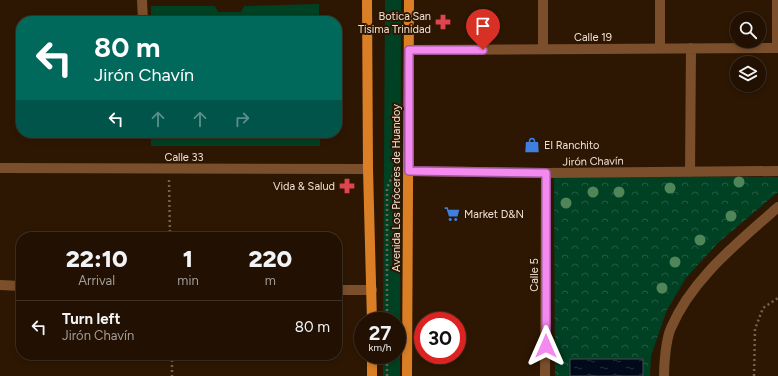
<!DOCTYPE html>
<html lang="en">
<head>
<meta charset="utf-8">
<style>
	:root { --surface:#221102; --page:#2e1f11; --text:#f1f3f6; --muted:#a29d99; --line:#3f3124 }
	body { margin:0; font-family:Figtree,sans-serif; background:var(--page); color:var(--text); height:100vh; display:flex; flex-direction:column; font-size:15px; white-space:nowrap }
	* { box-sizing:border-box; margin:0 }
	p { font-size:13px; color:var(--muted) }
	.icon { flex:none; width:22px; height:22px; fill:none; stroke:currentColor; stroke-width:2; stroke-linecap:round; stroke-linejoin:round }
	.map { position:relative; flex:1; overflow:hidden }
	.details { position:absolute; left:16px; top:232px; width:326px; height:128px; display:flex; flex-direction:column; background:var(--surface); border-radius:16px; box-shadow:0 2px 6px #0003,0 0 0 1px var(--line) }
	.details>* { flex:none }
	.guide { position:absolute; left:16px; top:16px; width:326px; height:122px; border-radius:16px; box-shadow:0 2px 6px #0003,0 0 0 1px var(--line); background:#00695c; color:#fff; overflow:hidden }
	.tools { position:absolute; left:730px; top:12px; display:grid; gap:8px }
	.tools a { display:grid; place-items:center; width:36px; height:36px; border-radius:50%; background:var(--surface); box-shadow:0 2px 6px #0003,0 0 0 1px var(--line); font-size:20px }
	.speed { position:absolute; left:354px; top:312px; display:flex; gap:8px; font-size:20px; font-weight:700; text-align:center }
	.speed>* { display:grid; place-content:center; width:52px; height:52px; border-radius:50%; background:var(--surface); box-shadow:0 2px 6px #0003,0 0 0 1px var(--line); line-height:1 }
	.speed small { font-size:10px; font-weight:400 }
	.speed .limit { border:6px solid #d22; background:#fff; color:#111 }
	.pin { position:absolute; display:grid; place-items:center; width:34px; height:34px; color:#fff; margin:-41px -17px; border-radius:50% 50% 50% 0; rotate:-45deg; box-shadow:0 0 4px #0007 }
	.pin .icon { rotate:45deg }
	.me { position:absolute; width:44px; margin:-22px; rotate:0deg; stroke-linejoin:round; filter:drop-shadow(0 0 3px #0008) }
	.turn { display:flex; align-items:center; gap:14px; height:84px; padding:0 12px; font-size:18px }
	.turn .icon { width:52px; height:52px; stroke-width:2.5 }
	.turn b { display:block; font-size:28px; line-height:34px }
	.lanes { display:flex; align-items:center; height:38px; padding:0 12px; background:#0003; justify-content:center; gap:20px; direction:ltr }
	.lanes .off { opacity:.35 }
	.eta { display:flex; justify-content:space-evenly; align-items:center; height:68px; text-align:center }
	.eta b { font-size:24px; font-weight:800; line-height:28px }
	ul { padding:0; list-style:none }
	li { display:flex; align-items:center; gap:12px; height:52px; padding:0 12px; border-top:1px solid var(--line) }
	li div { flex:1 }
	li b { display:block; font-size:15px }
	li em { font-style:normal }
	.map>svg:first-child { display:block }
	.grass { fill:#004023 }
	.park { fill:url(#park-crowns) }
	.water { fill:url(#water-ripples); stroke:#484a52 }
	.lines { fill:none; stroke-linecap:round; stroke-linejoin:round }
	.path { stroke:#746150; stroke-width:2.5; stroke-dasharray:2 3; stroke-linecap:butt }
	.minor { stroke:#7b4f2b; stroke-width:10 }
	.major { stroke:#da7f26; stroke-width:10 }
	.tree { fill:#4f8558 }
	.route-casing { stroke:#9f599b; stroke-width:10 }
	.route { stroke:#f489ef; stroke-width:7 }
	.labels { text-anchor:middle; stroke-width:4; stroke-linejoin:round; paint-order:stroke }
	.poi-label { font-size:11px; fill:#f0e1d4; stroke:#2d1703; text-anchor:end }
	.street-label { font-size:11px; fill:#f0e1d4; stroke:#2d1703 }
</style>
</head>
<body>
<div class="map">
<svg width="778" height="376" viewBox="0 0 778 376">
	<defs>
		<pattern id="park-crowns" width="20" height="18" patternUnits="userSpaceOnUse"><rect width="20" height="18" fill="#004023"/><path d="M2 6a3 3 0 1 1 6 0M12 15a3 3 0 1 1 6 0" fill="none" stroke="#265b42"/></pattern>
		<pattern id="water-ripples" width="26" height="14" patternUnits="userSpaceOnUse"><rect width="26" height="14" fill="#000a1b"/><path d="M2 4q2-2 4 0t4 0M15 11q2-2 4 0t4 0" fill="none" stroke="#262d3b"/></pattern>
	</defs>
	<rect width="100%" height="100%" fill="#2d1703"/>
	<path class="grass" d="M385 0H401L400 376H383V355H397V321H383Z
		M319 4V21H151V6H215L218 12H241L244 6Z
		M151 133H320V146H151Z"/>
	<path class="park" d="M554 175 778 177V192L718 243 686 278 667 310 651 356 650 376H555Z"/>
	<path class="water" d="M570 359H643V376H570Z"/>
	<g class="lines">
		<path class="path" d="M169 180 170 237
			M387 321V188L395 170
			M172 355V376
			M387 376V355
			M754 376 755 329 763 308 778 298"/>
		<path class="minor" d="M142 0 143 21
			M660 48V0
			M777 48V0
			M543 49V0
			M409 50 778 48
			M0 168 368 169
			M409 171 546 173 778 171
			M690 172 691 48
			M0 285 21 286
			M337 290H372
			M545 376 546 173
			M664 376C664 363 666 339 671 328 692 278 739 242 778 207"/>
		<path class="major" d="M367 0 368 169 372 321
			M372 376V355
			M407 376 409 0"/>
	</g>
	<g class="tree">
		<circle cx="739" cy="182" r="5.5"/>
		<circle cx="670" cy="188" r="5.5"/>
		<circle cx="593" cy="192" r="5.5"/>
		<circle cx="619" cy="192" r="5.5"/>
		<circle cx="566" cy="203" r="5.5"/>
		<circle cx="731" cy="216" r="5.5"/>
		<circle cx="700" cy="240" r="5.5"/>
		<circle cx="675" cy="262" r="5.5"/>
		<circle cx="662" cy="288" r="5.5"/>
	</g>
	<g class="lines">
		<defs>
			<path id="route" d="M483 50H409V171L546 173V346"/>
		</defs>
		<use href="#route" class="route-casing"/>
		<use href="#route" class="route"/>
	</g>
	<defs>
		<symbol id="pharmacy-bare" viewBox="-9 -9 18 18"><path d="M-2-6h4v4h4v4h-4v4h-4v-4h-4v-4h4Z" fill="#e0444e" stroke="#2d1703" stroke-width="2.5" paint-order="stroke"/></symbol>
		<symbol id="shop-bare" viewBox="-9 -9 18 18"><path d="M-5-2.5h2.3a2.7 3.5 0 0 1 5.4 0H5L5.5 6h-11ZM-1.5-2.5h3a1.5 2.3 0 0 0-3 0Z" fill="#3f7fe0" stroke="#2d1703" stroke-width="2.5" paint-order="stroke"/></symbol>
		<symbol id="supermarket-bare" viewBox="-9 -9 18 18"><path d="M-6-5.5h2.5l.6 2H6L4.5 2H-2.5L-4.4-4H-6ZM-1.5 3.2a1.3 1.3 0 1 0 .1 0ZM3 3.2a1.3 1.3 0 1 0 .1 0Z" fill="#3f7fe0" stroke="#2d1703" stroke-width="2.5" paint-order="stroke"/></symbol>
	</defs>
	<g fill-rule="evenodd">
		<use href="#pharmacy-bare" x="432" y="11" width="22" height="22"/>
		<use href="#shop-bare" x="521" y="134" width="22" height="22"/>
		<use href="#pharmacy-bare" x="336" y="175" width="22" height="22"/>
		<use href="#supermarket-bare" x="441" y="203" width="22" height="22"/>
	</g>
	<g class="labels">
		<g class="poi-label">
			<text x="431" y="20">Botica San<tspan x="431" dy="13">Tisima Trinidad</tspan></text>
			<text x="544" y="149" text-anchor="start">El Ranchito</text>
			<text x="335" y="190">Vida &amp; Salud</text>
			<text x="464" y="218" text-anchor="start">Market D&amp;N</text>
		</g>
		<g class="street-label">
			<text x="593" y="41">Calle 19</text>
			<text x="184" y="161">Calle 33</text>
			<text transform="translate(593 161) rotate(-1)" y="4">Jirón Chavín</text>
			<text transform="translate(396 188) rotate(-90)" y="4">Avenida Los Próceres de Huandoy</text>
			<text transform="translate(534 275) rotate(-90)" y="4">Calle 5</text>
		</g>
	</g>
</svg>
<div class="tools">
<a><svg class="icon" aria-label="search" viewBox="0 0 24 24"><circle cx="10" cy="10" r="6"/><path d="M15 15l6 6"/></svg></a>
<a><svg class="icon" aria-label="layers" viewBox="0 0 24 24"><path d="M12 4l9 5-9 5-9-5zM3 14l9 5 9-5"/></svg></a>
</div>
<div class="speed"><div>27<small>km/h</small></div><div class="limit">30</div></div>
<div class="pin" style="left:483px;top:50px;background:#d93025"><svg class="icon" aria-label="arrive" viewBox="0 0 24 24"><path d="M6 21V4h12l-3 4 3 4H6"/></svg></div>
<svg class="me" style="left:546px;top:346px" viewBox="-20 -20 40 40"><path d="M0-17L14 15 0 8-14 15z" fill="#f489ef" stroke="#fff" stroke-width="4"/></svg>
<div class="guide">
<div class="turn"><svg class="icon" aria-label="left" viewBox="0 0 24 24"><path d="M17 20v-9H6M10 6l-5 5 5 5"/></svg><div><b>80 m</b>Jirón Chavín</div></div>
<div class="lanes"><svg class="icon" aria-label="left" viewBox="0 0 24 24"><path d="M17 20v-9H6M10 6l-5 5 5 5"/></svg><svg class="icon off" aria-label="ahead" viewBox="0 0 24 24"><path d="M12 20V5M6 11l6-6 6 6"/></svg><svg class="icon off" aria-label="ahead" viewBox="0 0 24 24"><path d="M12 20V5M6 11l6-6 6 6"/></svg><svg class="icon off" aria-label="right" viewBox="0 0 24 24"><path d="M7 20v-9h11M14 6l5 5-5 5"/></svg></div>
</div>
<section class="details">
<div class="eta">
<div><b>22:10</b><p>Arrival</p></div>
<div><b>1</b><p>min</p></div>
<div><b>220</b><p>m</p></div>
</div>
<ul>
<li><svg class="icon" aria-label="left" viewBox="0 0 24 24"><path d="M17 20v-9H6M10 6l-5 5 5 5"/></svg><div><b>Turn left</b><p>Jirón Chavín</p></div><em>80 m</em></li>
</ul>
</section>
</div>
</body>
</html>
